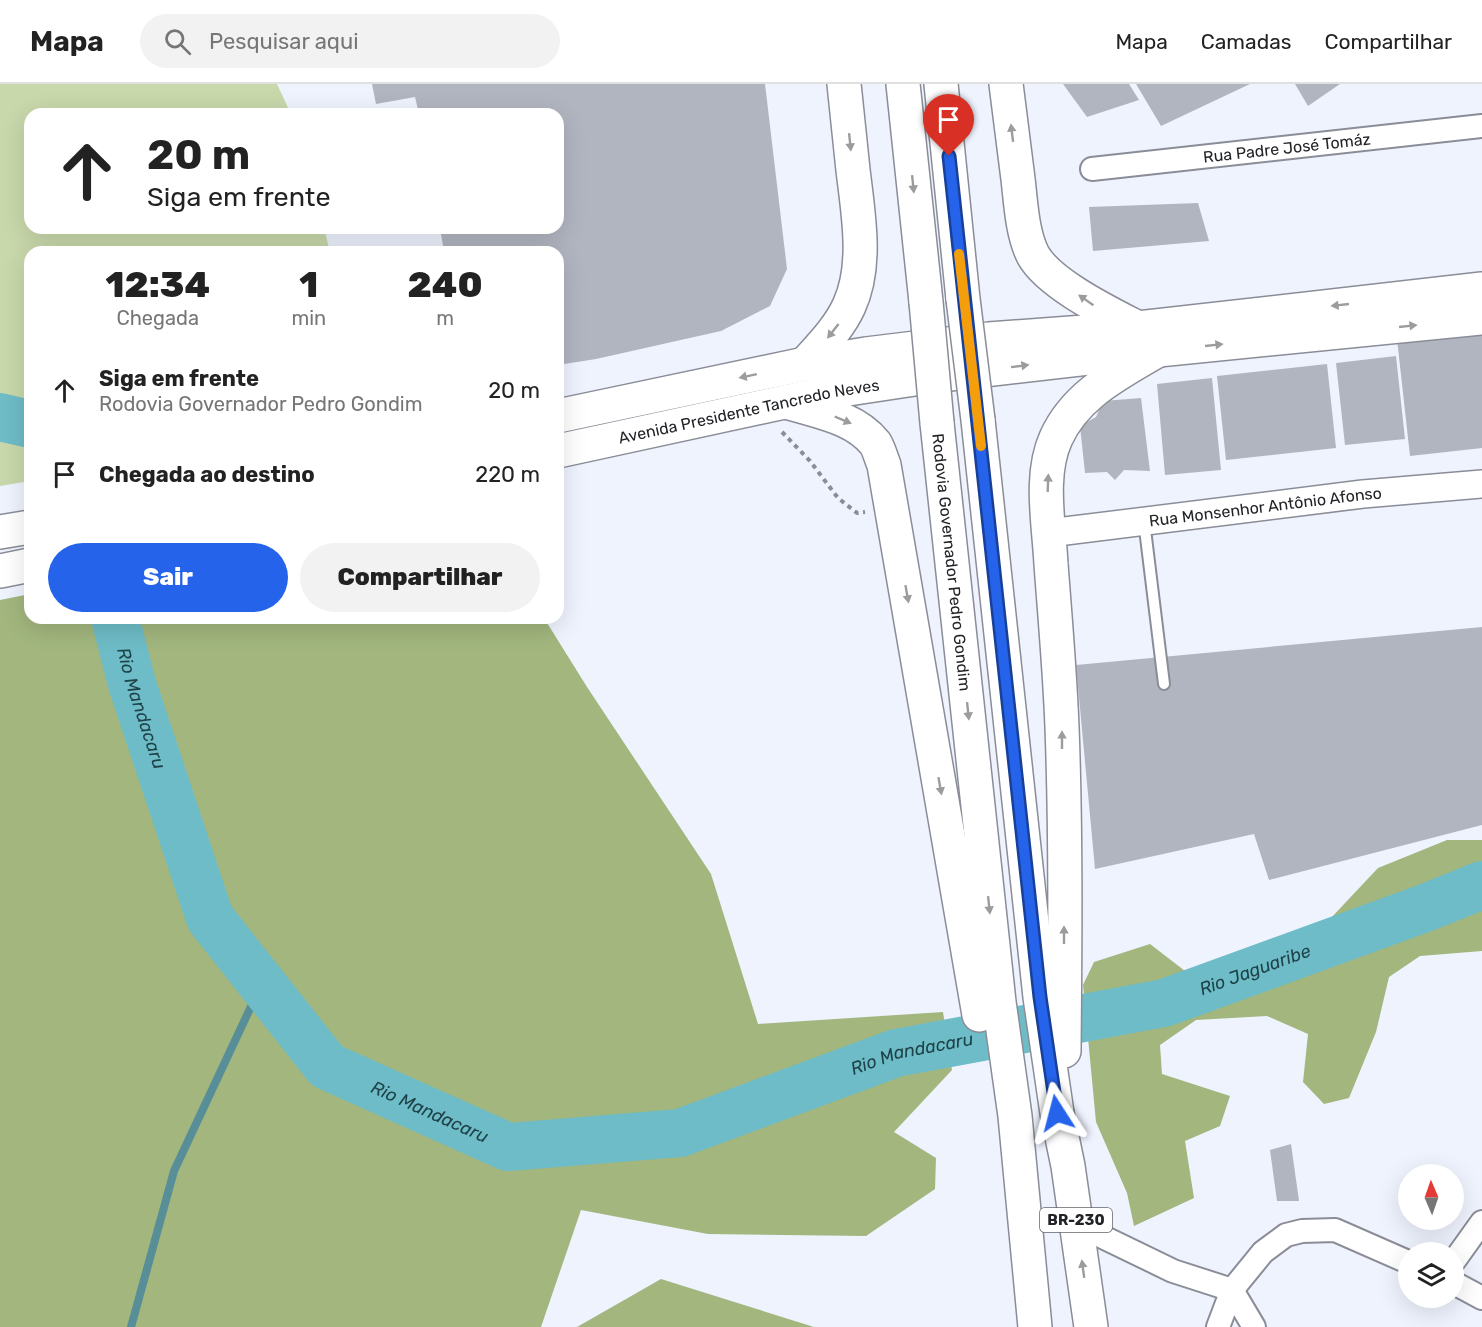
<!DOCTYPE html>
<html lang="pt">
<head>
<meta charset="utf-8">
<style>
	:root { --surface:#fff; --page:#f2f2f2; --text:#222; --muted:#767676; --line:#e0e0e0; --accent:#2563eb }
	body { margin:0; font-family:Rubik,sans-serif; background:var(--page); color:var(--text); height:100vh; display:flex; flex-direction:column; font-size:22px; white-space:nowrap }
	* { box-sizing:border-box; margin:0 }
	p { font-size:20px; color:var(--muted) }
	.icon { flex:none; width:33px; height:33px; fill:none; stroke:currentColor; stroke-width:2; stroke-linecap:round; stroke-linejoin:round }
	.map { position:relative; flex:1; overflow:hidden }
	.sheet { position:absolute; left:24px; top:162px; width:540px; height:378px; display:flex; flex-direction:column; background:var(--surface); border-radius:18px; box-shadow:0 6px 24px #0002 }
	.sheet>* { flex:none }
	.guide { position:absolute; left:24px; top:24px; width:540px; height:126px; border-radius:18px; box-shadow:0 6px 24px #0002; background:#fff; color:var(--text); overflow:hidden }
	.needle { width:39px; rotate:358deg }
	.buttons { position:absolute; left:1398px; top:1080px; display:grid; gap:12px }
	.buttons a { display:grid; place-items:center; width:66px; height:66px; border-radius:50%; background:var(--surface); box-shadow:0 6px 24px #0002; font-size:30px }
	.pin { position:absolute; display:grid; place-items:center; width:51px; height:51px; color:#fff; margin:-62px -26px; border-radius:50% 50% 50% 0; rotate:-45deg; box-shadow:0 0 6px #0007 }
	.pin .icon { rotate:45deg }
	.me { position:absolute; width:66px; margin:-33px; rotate:351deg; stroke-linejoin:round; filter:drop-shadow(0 0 4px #0008) }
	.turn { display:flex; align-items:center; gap:21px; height:126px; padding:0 24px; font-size:27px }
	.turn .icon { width:78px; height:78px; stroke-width:2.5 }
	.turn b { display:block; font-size:42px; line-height:51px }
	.eta { display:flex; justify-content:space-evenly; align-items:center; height:102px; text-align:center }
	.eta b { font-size:36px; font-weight:800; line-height:42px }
	.action { display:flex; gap:12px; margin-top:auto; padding:12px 24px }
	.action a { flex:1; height:69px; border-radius:36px; background:var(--accent); color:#fff; font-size:24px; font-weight:800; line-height:69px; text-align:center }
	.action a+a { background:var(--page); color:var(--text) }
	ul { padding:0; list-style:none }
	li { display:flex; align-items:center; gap:18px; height:84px; padding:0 24px }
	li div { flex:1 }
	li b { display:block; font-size:22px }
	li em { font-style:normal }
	header { display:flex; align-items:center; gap:36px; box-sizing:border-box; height:84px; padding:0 30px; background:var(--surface); border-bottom:2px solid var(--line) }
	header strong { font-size:28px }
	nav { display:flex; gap:33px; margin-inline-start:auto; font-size:21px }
	.search { width:420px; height:54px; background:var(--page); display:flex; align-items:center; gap:15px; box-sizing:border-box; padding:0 21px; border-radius:33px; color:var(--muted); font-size:22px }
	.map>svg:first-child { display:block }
	.green { fill:#c8d8ab }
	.forest { fill:#a2b67e }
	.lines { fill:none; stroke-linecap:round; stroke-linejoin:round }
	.stream { stroke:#578e97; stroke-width:8 }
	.river { stroke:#6ebcc7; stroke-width:48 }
	.building { fill:#b1b5c0 }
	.service-casing { stroke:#8a8d98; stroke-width:14 }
	.minor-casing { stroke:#8a8d98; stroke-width:26 }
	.tertiary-casing { stroke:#8a8d98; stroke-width:30 }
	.primary-casing { stroke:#8a8d98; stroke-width:36 }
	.trunk-casing { stroke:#8a8d98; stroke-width:36 }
	.path { stroke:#898d95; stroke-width:4; stroke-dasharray:4.5 4.5; stroke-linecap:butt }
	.service { stroke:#fff; stroke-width:10 }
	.minor { stroke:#fff; stroke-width:22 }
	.tertiary { stroke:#fff; stroke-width:27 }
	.primary { stroke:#fff; stroke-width:33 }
	.trunk { stroke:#fff; stroke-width:33 }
	.trunk-bridge-casing { stroke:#8a8d98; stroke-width:36; stroke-linecap:butt }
	.trunk-bridge { stroke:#fff; stroke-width:33 }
	.oneway { fill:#9b9c9e }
	.route-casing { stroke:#184099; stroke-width:15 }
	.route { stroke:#2563eb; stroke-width:10 }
	.slow { stroke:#f59e0b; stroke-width:10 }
	.labels { text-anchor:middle; stroke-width:6; stroke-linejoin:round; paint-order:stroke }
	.shield { fill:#fff; stroke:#646568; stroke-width:1.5 }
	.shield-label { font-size:15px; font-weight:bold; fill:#212327 }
	.street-label { font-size:16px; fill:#212327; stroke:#fff }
	.water-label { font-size:18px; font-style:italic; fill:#1d4348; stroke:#fff }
</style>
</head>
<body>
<header>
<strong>Mapa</strong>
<div class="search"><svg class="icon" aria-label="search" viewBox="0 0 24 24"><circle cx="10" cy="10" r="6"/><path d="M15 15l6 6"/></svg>Pesquisar aqui</div>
<nav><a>Mapa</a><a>Camadas</a><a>Compartilhar</a></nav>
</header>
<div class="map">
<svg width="1482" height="1243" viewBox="0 0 1482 1243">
	<rect width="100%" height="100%" fill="#eef3fe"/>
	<path class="green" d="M0 0H277L291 30H30V144H324L330 168H30V397L0 402Z"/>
	<path class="forest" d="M30 510V534H544L587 603 711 790 758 940 943 928 952 986 894 1048 936 1074 935 1105 866 1152 708 1150 581 1126 541 1243H0V516Z
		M1447 756H1482V867L1420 872 1389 893 1376 948 1349 1014 1324 1020 1303 998 1308 950 1267 932 1196 936 1160 961 1162 990 1230 1012 1220 1042 1185 1057 1194 1114 1134 1142 1127 1109 1096 1038 1083 901 1094 878 1150 860 1198 897 1314 852 1378 784Z
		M661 1195 814 1243H577Z"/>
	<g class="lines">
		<path class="stream" d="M131 1243 174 1087 262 899"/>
		<g class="river">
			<path d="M0 333 30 340"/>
			<path id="s1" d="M115 534 132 600 210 834 327 982 508 1063 680 1049 896 969 1164 919 1425 824 1482 801"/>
		</g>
	</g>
	<path class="building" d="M372 0H765L787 185 770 222 721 247 596 275 558 281V168H444L440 144H558V30H419L415 13 376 20Z
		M1063 0H1129L1139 16 1087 33Z
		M1136 0H1250L1161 42Z
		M1295 0H1340L1308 22Z
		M1198 119 1209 157 1093 167 1089 123Z
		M1482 246V364L1410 372 1397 255Z
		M1396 272 1405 355 1345 361 1336 279Z
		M1327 280 1336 364 1226 376 1217 292Z
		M1212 294 1221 386 1165 391 1157 300Z
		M1141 314 1150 387 1124 386 1115 396 1107 388 1085 389 1080 342 1096 333 1103 317Z
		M1482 543V741L1269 796 1254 750 1095 785 1076 581Z
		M1291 1060 1299 1117H1277L1270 1066Z"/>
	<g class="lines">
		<defs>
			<path id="service" d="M1144 437 1164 600"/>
			<g id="minor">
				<path id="s2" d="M1092 85 1482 42"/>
				<path d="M1076 1140 1173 1187 1232 1206"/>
				<path d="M1454 1177 1482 1138"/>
				<path d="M1454 1199 1482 1214"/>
				<path d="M1232 1206 1254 1243"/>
				<path d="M1218 1243 1232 1206 1263 1168 1286 1151 1302 1147 1335 1146 1408 1178"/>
			</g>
			<g id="tertiary">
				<path id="s3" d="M1049 449 1363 410 1482 400"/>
			</g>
			<g id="primary">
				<path d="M805 280C821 262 839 244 849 222 868 181 858 129 853 86 850 58 847 29 844 0"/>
				<path d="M558 332 805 280 866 270 989 255 1138 244 1482 205"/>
				<path id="s4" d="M558 367 835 307 941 291 1158 266 1482 234"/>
				<path d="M0 448 30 443"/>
				<path d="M0 487 30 481"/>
			</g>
			<g id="trunk">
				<path d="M903 0 926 218"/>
				<path d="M941 0 963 215"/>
				<path d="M1006 0C1010 32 1014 64 1018 95 1021 120 1022 149 1033 171 1049 200 1109 229 1138 244"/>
				<path d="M787 318C818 328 854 333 875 359 879 365 881 374 884 381L979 931"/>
				<path d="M978 336 1040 913 1057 1029 1068 1082 1091 1243"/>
				<path id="s5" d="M937 339 999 918 1015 1032 1035 1243"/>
				<path d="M1064 967C1065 859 1066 751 1062 643 1060 589 1055 534 1051 480 1049 440 1039 391 1056 354 1076 310 1118 290 1158 266"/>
			</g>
		</defs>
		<use href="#service" class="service-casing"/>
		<use href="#minor" class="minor-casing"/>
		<use href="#tertiary" class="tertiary-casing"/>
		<use href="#primary" class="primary-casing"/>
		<use href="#trunk" class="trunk-casing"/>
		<path class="path" d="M782 348 810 377 838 414 857 429 865 428"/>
		<use href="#service" class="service"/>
		<use href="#minor" class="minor"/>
		<use href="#tertiary" class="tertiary"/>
		<use href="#primary" class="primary"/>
		<use href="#trunk" class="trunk"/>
		<defs>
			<path id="trunk-bridge" d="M963 215 978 336
				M926 218 937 339"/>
		</defs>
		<use href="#trunk-bridge" class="trunk-bridge-casing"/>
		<use href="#trunk-bridge" class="trunk-bridge"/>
	</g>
	<defs><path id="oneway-solid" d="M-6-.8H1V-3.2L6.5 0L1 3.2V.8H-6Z" transform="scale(1.5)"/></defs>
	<g class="oneway">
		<use href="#oneway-solid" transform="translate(1012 49) rotate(-97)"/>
		<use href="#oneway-solid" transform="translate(850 58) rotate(84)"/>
		<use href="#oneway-solid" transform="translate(913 100) rotate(84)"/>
		<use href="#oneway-solid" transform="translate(1086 216) rotate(-145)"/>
		<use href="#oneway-solid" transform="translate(1340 221) rotate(174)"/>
		<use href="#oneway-solid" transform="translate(1408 242) rotate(-6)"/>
		<use href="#oneway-solid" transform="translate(833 247) rotate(128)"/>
		<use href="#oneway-solid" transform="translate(1214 261) rotate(-6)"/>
		<use href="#oneway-solid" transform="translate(1020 282) rotate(-7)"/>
		<use href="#oneway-solid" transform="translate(748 292) rotate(168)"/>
		<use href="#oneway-solid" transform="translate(843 336) rotate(23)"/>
		<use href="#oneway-solid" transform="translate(1048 399) rotate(-88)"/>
		<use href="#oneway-solid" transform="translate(907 510) rotate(80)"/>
		<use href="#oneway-solid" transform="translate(968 627) rotate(84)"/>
		<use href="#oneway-solid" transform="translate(1062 656) rotate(-90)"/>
		<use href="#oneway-solid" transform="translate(940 702) rotate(80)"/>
		<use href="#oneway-solid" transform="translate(989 821) rotate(84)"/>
		<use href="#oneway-solid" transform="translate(1064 851) rotate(-90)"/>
		<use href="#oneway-solid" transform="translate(1083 1185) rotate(-98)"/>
	</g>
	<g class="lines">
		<defs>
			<path id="route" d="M949 72 1040 913 1057 1029"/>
		</defs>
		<use href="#route" class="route-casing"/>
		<use href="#route" class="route"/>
		<path class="slow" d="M959 170 981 362"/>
	</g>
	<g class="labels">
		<rect class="shield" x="1040" y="1124" width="72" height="24" rx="4.5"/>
		<g class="shield-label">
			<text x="1076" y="1141">BR-230</text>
		</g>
		<g class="street-label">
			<text dy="6" stroke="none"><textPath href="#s2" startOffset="196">Rua Padre José Tomáz</textPath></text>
			<text dy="6" stroke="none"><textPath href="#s4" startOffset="195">Avenida Presidente Tancredo Neves</textPath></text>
			<text dy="6" stroke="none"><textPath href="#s3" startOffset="218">Rua Monsenhor Antônio Afonso</textPath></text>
			<text dy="6" stroke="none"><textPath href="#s5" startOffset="140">Rodovia Governador Pedro Gondim</textPath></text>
		</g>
		<g class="water-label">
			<text dy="6" stroke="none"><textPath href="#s1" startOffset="94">Rio Mandacaru</textPath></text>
			<text dy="6" stroke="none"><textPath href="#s1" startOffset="1474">Rio Jaguaribe</textPath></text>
			<text dy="6" stroke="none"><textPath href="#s1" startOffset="1120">Rio Mandacaru</textPath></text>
			<text dy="6" stroke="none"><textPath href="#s1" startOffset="616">Rio Mandacaru</textPath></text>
		</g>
	</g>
</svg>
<div class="buttons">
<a><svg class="needle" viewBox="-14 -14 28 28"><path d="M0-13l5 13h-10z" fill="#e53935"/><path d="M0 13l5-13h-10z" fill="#767676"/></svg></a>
<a><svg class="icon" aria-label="layers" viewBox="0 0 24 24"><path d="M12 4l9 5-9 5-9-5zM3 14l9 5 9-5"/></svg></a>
</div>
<div class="pin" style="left:949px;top:72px;background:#d93025"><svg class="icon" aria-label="arrive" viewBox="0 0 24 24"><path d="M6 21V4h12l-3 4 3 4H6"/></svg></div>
<svg class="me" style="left:1057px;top:1029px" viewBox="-20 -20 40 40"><path d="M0-17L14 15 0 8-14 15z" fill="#2563eb" stroke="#fff" stroke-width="4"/></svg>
<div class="guide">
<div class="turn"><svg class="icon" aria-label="ahead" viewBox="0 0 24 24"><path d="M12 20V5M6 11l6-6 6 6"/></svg><div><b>20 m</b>Siga em frente</div></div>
</div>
<section class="sheet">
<div class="eta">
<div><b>12:34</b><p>Chegada</p></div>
<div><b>1</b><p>min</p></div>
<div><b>240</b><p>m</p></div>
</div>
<ul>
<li><svg class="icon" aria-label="ahead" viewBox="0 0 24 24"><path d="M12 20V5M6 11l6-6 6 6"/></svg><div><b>Siga em frente</b><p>Rodovia Governador Pedro Gondim</p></div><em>20 m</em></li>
<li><svg class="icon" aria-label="arrive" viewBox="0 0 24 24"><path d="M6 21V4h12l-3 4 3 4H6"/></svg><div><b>Chegada ao destino</b></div><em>220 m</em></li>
</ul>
<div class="action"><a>Sair</a><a>Compartilhar</a></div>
</section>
</div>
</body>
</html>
